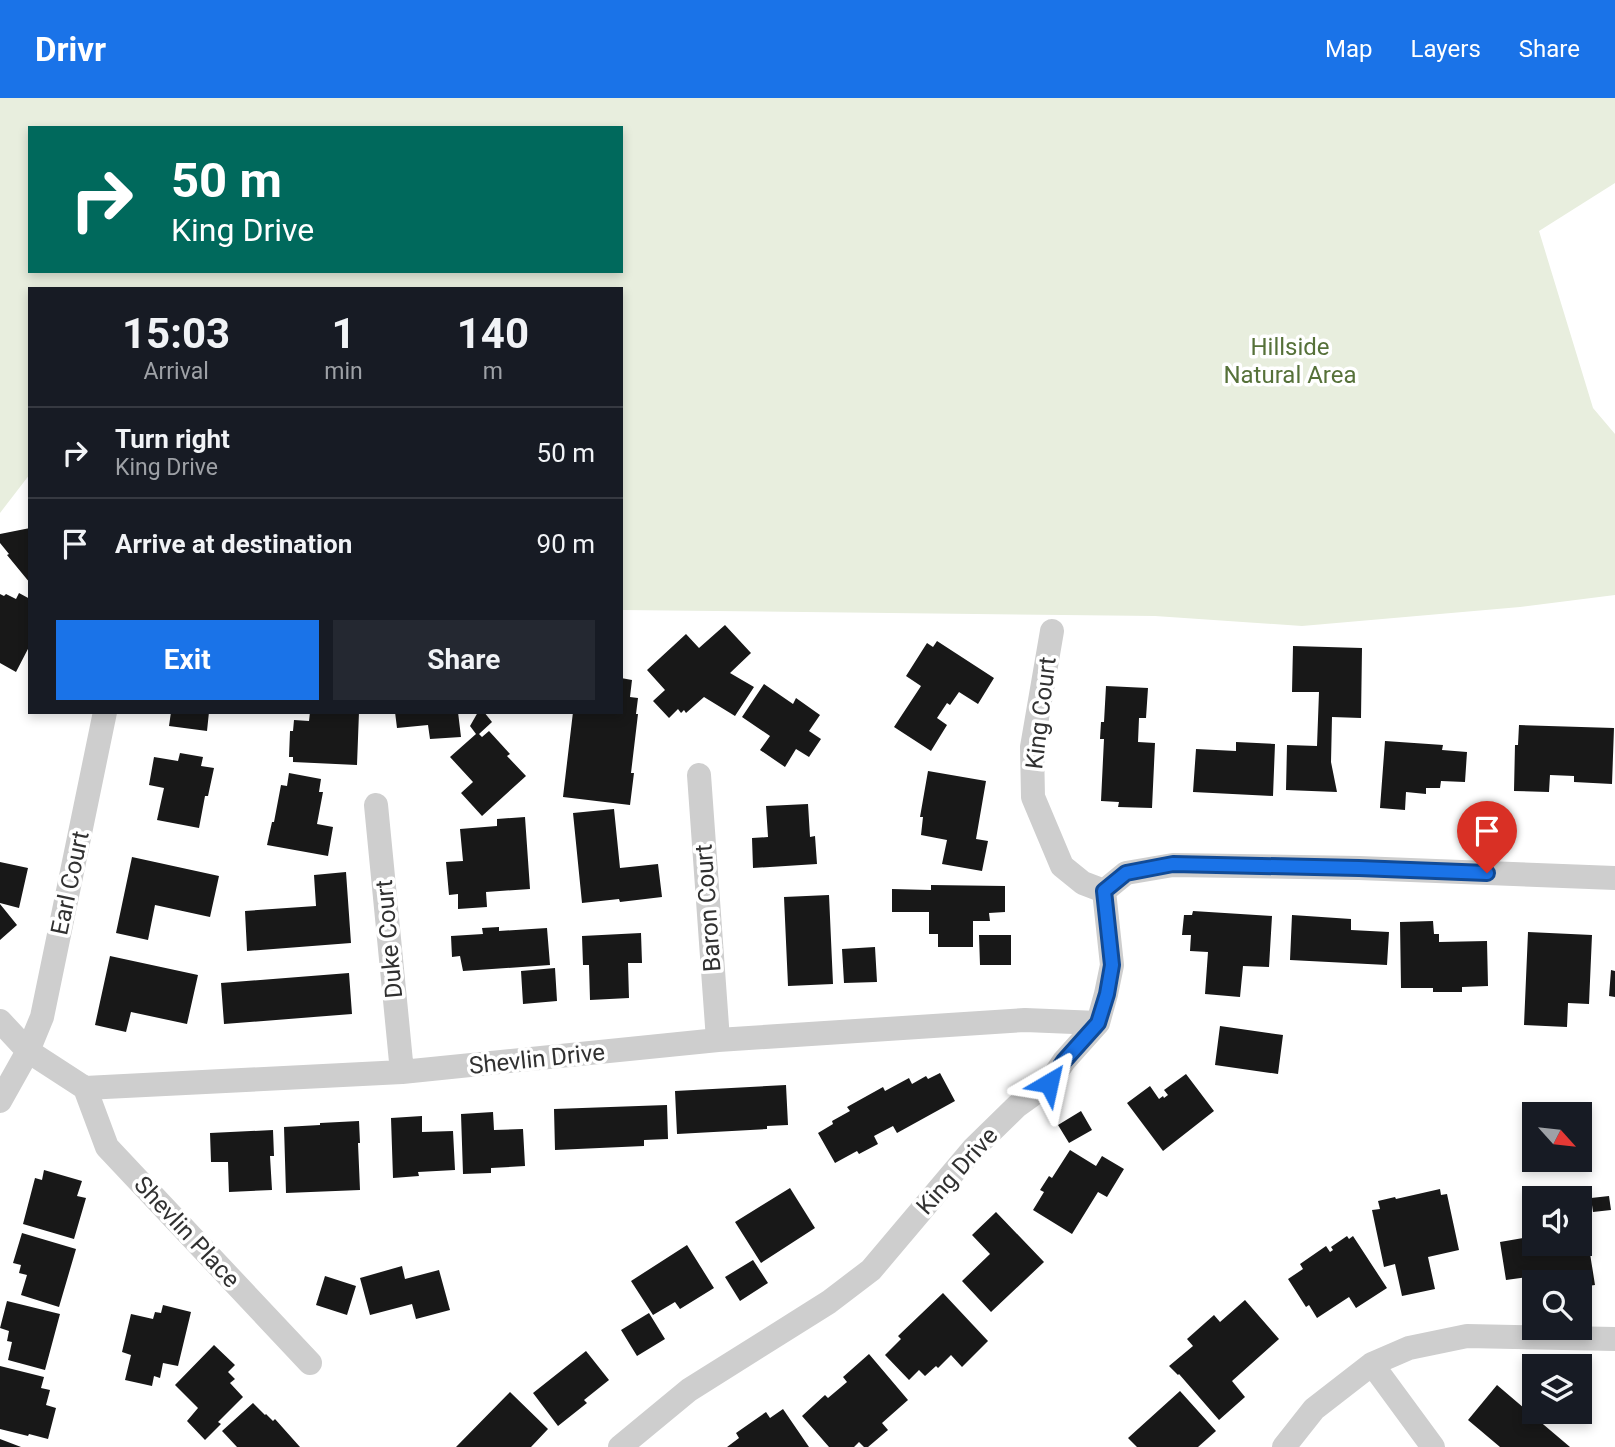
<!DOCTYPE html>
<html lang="en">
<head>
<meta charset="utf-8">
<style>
	:root { --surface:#171b24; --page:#242831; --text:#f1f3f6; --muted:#9ea1a6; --line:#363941; --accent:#1a73e8 }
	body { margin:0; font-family:Roboto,sans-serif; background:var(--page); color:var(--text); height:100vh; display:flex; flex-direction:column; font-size:26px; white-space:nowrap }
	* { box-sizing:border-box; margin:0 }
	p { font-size:23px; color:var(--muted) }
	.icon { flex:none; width:38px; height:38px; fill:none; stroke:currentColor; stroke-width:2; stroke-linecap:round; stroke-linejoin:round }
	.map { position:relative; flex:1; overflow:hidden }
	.side { position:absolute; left:28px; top:189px; width:595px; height:427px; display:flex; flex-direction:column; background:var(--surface); border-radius:0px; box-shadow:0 4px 10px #0003 }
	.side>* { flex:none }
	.hud { position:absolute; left:28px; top:28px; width:595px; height:147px; border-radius:0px; box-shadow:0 4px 10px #0003; background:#00695c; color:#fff; overflow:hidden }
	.needle { width:46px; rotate:117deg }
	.controls { position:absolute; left:1522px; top:1004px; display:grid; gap:14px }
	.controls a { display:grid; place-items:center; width:70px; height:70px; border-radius:0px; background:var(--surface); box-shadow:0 4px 10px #0003; font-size:35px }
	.pin { position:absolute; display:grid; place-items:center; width:60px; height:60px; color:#fff; margin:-72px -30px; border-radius:50% 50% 50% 0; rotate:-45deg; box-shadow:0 0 7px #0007 }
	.pin .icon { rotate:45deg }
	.me { position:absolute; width:77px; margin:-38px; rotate:36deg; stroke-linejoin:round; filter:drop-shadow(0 0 5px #0008) }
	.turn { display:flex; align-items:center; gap:24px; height:147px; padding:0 28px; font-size:32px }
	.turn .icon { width:91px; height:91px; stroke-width:2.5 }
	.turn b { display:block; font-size:49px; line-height:60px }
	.eta { display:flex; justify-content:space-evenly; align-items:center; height:119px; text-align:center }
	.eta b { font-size:42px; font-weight:700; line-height:49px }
	.action { display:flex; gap:14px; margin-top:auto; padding:14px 28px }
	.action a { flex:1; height:80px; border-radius:0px; background:var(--accent); color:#fff; font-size:28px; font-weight:700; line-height:80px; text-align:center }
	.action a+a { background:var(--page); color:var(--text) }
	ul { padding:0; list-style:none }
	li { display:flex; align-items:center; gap:21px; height:91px; padding:0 28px; border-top:2px solid var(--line) }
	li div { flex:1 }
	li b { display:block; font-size:26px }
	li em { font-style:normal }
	header { display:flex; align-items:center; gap:42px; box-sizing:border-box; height:98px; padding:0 35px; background:var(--accent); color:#fff }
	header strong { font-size:33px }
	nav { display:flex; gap:38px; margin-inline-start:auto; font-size:24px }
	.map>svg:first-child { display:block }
	.green { fill:#e8eede; fill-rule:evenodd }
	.building { fill:#181818 }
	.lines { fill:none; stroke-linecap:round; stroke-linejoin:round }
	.minor { stroke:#cecece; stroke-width:24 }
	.route-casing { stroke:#114b97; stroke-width:18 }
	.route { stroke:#1a73e8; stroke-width:12 }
	.labels { text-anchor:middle; stroke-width:7; stroke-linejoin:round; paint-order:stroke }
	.park-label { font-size:24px; fill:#567139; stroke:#fff }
	.street-label { font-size:24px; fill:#313131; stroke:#fff }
</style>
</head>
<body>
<header>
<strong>Drivr</strong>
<nav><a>Map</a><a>Layers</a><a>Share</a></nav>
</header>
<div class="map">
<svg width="1615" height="1349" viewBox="0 0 1615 1349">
	<rect width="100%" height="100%" fill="#fff"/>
	<path class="green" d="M0 0H1615V85L1539 133 1593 310 1615 336V497L1520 509 1302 528 1155 518 621 512V191H30V376L0 415ZM30 30H621V173H30Z"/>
	<path class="building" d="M30 430V485L7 457 9 456 0 445V436Z
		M19 495 30 501V547L16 574 0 565V496L4 498 6 496 16 501Z
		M725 527 751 555 730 575 754 589 735 618 704 599 686 615 684 612 681 615 678 611 669 620 653 603 665 592 647 572 686 536 699 550Z
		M937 543 994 580 978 606 959 594 950 607 947 605 937 620 947 627 931 653 894 629 921 588 906 578 927 545 933 549Z
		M1293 548 1362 550 1361 620 1332 619 1331 664 1337 694 1286 692 1287 647 1317 648 1319 594H1292Z
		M621 580 632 582 630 599 638 600 636 616H638L631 675H634L630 707 563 699 573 614 589 616V614H621Z
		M764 586 793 606 796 600 820 617 809 633 821 641 809 659 796 651 785 669 760 652 770 638 742 619Z
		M1106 588 1148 590 1146 620H1139L1138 644 1155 645 1152 710 1118 709 1119 704 1101 703 1104 641H1100L1101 624H1104Z
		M171 614H209L207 633 169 628Z
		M310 614H359L357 667 293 664V659H289L290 633H293L294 622 309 623Z
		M395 614H458L461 639 430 641 428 627 397 630Z
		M478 614H484L492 624 479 636 482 639 489 633 510 656 507 658 526 678 482 718 461 695 473 684 450 659 476 636 470 628Z
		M1519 627 1614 630 1612 686 1574 684V678L1550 677 1549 694 1514 693 1515 647H1518Z
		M1385 643 1443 647 1442 652 1467 654 1465 684 1441 683 1440 690H1426V696L1406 694 1405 712 1380 710Z
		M1236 644 1275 646 1273 698 1193 694 1196 651 1236 653Z
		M180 655 203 659 201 668 214 670 208 698H205L199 730 157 722 164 690 149 687 154 659 178 663Z
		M928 673 986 683 976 741 988 743 982 773 942 766 947 742 921 737 923 719H920Z
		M289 675 321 681 319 694H323L317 726 333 729 328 758 267 747 272 724H274L281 687 287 688Z
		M808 706 810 739 815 738 817 766 753 770 752 740 768 739 766 708Z
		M614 711 620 770 658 766 662 799 620 804 619 801 582 805 573 715Z
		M525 719 530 791 486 794 487 809 458 811V796L449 797 446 764 463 763 460 731 497 728V721Z
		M132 759 219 778 210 819 155 807 148 842 116 835Z
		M0 764 28 770 19 810 0 805Z
		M346 774 351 845 247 853 245 813 316 808 314 777Z
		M931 787 1005 788V814L989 815 990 823H973V849H938V836H929V814H892V791L931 792Z
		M829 797 833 886 788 888 784 799Z
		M0 806 17 827 0 842Z
		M1193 813 1272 818 1269 869 1243 868 1240 899 1205 896 1208 854 1190 853 1191 837H1182L1184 817H1192Z
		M1292 817 1351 821V832L1389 834 1387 867 1290 862Z
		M1433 823 1434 836H1439V844L1487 843 1488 888 1462 889V894H1433V890H1401L1400 824Z
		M499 829V833L547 830 550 867 463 873 460 858 452 859 451 838 483 836 482 830Z
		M1528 834 1592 837 1589 906 1568 905 1567 929 1524 927Z
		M641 835 642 865H628L629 900 590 902 589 867H583L582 838Z
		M979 837H1011V867H980Z
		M875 849 877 884 844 885 842 851Z
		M110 858 198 877 187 926 131 914 126 934 95 927Z
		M555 870 557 903 523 906 521 873Z
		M1611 872 1615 873V899L1609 898Z
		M349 875 352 916 224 926 221 885Z
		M1220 928 1283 937 1278 976 1215 967Z
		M940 975 955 1003 897 1035 893 1028 874 1038 878 1046 859 1056 857 1053 835 1065 818 1035 833 1026 832 1023 850 1013 847 1009 883 989 885 993 909 980 912 986 926 978 928 981Z
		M1186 976 1214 1013 1163 1053 1127 1005 1150 988 1159 1001 1163 998 1164 1000 1168 997 1164 992Z
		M786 987 788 1027 767 1028V1031L677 1036 675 993Z
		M667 1007 668 1041 644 1042V1048L555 1052 554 1011Z
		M1081 1013 1092 1032 1069 1045 1058 1027Z
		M493 1014 494 1032 523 1031 525 1068 491 1070V1075L463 1076 461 1016Z
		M422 1018V1034L453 1033 455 1072 418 1074 419 1078 393 1080 391 1020Z
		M359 1023 360 1045H358L360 1092 286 1095 284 1029 320 1027V1025Z
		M273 1032 274 1058H270L272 1092 229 1094 228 1064H211L210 1035Z
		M1070 1052 1096 1068 1102 1058 1124 1071 1107 1099 1098 1094 1072 1136 1033 1112 1044 1094 1040 1092 1049 1078 1052 1080Z
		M44 1072 82 1083 77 1098 86 1100 74 1141 23 1126 35 1080 42 1082Z
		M790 1090 815 1130 761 1165 735 1124Z
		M1440 1091 1441 1097 1447 1096 1459 1152 1428 1159 1435 1191 1402 1198 1395 1166 1384 1169 1372 1112 1380 1111 1378 1103 1395 1099 1396 1101Z
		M1609 1098 1611 1112 1593 1114 1591 1100Z
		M996 1114 1044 1164 991 1214 962 1183 990 1156 972 1137Z
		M1586 1130 1595 1187 1580 1189V1185H1566L1564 1174 1506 1182 1500 1144 1535 1138V1146H1580V1131Z
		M22 1135 76 1151 59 1209 21 1197 27 1177 19 1175 21 1167 13 1165Z
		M1347 1138 1349 1141 1353 1138 1387 1190 1356 1210 1349 1199 1317 1220 1309 1207 1306 1209 1288 1181 1303 1171 1300 1166 1326 1148 1330 1154 1333 1152 1331 1149Z
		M687 1147 714 1190 680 1211 675 1204 653 1217 631 1183Z
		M753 1162 768 1185 740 1203 725 1179Z
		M402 1168 405 1181 439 1172 450 1212 416 1221 412 1206 370 1217 360 1180Z
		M325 1178 356 1188 347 1217 316 1207Z
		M943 1195 988 1243 962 1269 951 1257 938 1270 936 1268 925 1278 919 1272 909 1282 885 1257 901 1241 898 1238Z
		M1245 1202 1279 1241 1232 1283 1245 1299 1219 1322 1179 1276 1178 1277 1169 1268 1193 1248 1187 1241 1214 1217 1220 1224Z
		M7 1203 60 1216 45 1272 8 1262 12 1244 7 1243 9 1233 0 1230Z
		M163 1207 191 1214 178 1268 163 1265 160 1280 154 1278 152 1288 125 1282 131 1257 122 1254 131 1216 153 1221 155 1214 161 1215Z
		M649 1215 665 1241 637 1258 621 1232Z
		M214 1247 235 1267 228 1274 235 1281 230 1285 243 1299 218 1324 221 1326 205 1342 187 1323 198 1310 175 1287Z
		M586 1253 609 1282 584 1302 587 1305 558 1328 533 1295Z
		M869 1256 908 1302 882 1325 888 1332 868 1349H864L859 1344 854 1349H829L802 1318 825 1297 828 1300 847 1284 843 1279Z
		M0 1268 44 1279 41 1290 50 1292 46 1307 56 1310 48 1341 29 1336 28 1338 0 1331Z
		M1497 1287 1570 1349H1500L1468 1322Z
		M1180 1293 1216 1333 1198 1349H1137L1128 1340Z
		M510 1294 548 1331 531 1349H456Z
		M253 1305 265 1317 266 1316 273 1323 275 1321 300 1349H237L222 1333Z
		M783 1311 809 1349H727L739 1340 736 1335 766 1314 770 1320Z
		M0 1341 21 1349H0Z"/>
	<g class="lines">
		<path class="minor" d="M1052 533 1032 649 1033 699 1062 768 1083 785 1104 793
			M699 677 718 942
			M376 707 402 974
			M1104 793 1126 775 1173 767 1359 770 1615 780
			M0 923 28 953 85 990 402 974 718 942 1025 922 1098 925
			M85 990 107 1049 310 1265
			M0 1003 28 953 42 919 105 614
			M1372 1266 1433 1349
			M620 1349 689 1292 829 1204 871 1172 974 1050 1017 1008 1049 985 1064 963 1098 925 1106 896 1112 867 1104 793
			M1284 1349 1314 1311 1372 1266 1409 1250 1467 1238 1615 1241"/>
	</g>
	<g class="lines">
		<defs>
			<path id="route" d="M1049 985 1064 963 1098 925 1107 896 1112 867 1104 793 1126 775 1173 766 1359 770 1487 775"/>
		</defs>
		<use href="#route" class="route-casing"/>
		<use href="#route" class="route"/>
	</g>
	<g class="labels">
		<g class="park-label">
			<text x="1290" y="257">Hillside<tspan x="1290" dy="28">Natural Area</tspan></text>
		</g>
		<g class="street-label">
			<text transform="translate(1041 615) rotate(-83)" y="8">King Court</text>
			<text transform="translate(70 785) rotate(-78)" y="8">Earl Court</text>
			<text transform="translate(708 810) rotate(-94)" y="8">Baron Court</text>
			<text transform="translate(389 841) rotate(-95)" y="8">Duke Court</text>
			<text transform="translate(537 961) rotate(-6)" y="8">Shevlin Drive</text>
			<text transform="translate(957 1073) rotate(-48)" y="8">King Drive</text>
			<text transform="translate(187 1134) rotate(47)" y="8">Shevlin Place</text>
		</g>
	</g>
</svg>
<div class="controls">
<a><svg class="needle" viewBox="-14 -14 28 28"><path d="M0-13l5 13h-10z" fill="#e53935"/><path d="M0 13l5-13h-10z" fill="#9ea1a6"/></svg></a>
<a><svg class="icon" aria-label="sound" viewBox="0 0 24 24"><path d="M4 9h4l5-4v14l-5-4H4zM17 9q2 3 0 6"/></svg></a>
<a><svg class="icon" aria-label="search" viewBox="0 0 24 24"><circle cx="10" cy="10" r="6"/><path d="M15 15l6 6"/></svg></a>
<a><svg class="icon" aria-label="layers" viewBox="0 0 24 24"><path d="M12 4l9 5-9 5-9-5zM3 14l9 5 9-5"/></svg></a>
</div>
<div class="pin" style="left:1487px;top:775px;background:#d93025"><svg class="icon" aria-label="arrive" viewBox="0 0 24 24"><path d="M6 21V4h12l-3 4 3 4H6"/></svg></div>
<svg class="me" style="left:1049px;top:985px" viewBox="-20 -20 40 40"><path d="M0-17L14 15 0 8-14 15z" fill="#1a73e8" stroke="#fff" stroke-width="4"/></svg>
<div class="hud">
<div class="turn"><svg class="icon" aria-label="right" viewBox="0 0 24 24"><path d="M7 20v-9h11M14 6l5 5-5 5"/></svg><div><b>50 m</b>King Drive</div></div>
</div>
<section class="side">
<div class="eta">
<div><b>15:03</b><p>Arrival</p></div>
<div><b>1</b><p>min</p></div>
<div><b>140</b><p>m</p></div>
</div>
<ul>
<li><svg class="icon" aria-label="right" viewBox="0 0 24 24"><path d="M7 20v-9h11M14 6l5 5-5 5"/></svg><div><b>Turn right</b><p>King Drive</p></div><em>50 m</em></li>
<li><svg class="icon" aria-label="arrive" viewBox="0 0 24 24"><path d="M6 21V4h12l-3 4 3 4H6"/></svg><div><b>Arrive at destination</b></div><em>90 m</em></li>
</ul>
<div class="action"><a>Exit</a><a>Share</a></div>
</section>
</div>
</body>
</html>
